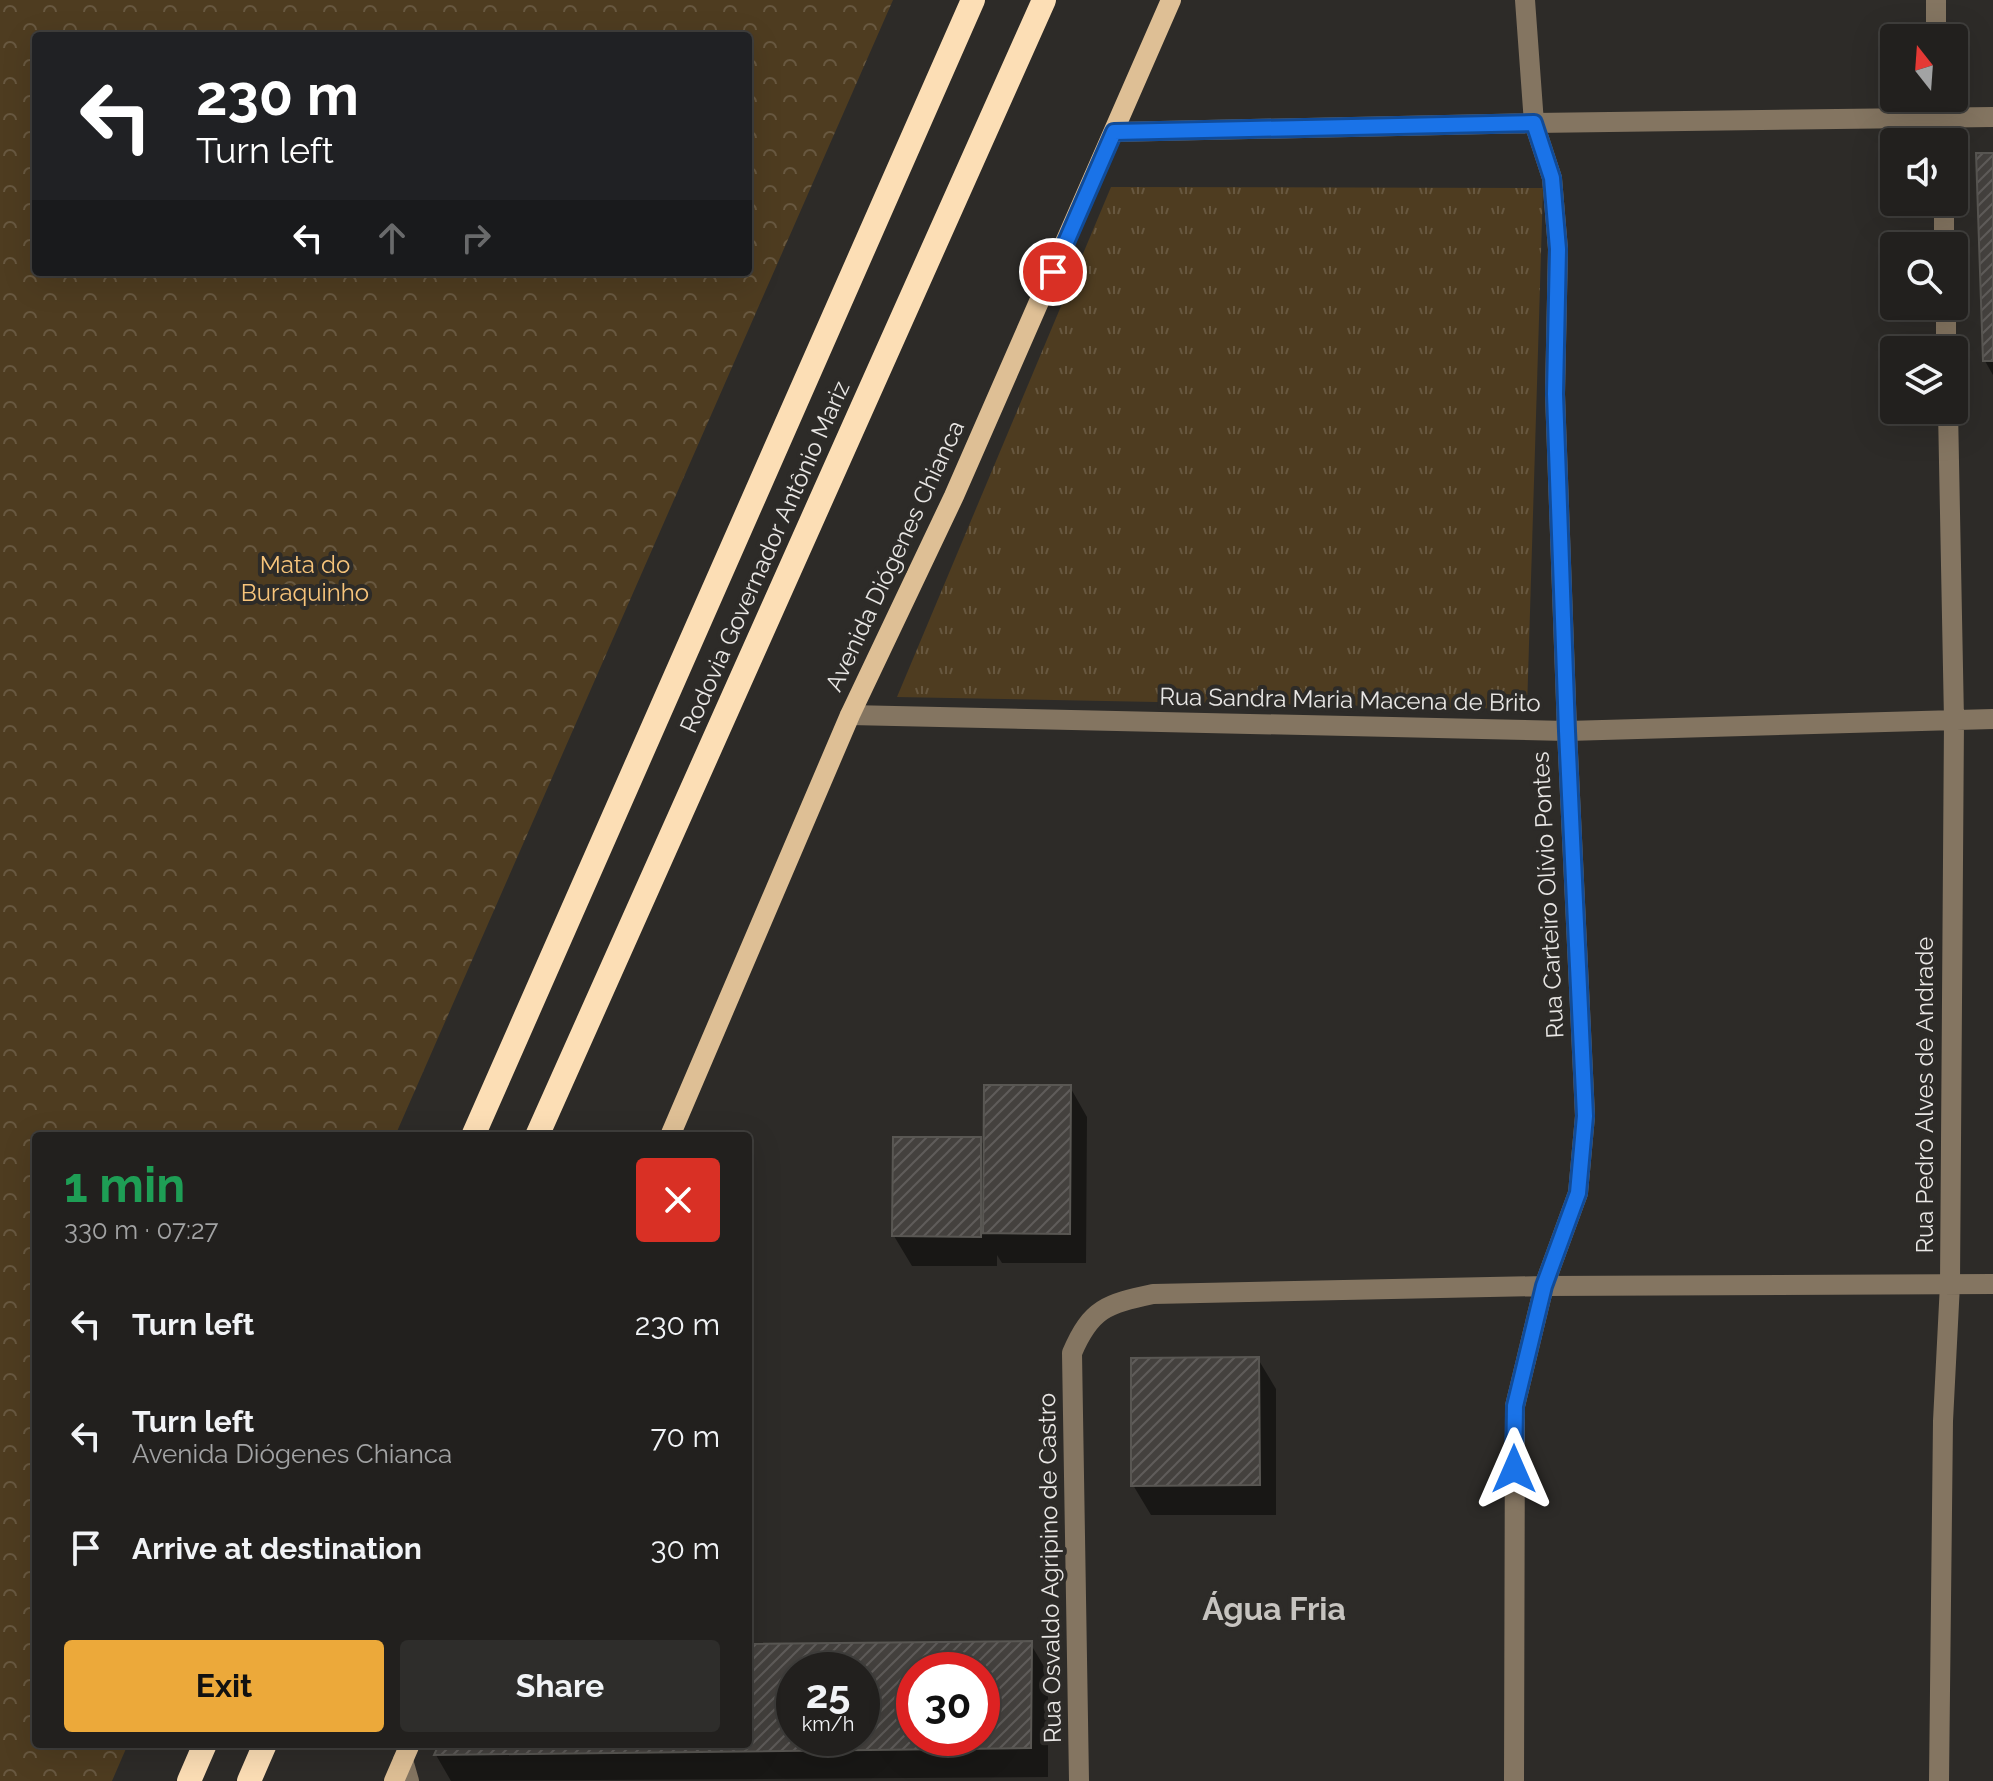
<!DOCTYPE html>
<html lang="en">
<head>
<meta charset="utf-8">
<style>
	:root { --surface:#22201e; --page:#2e2d2b; --text:#f1f3f6; --muted:#a2a3a4; --line:#3f3e3c; --accent:#eca93a }
	body { margin:0; font-family:Raleway,sans-serif; background:var(--page); color:var(--text); height:100vh; display:flex; flex-direction:column; font-size:30px; white-space:nowrap }
	* { box-sizing:border-box; margin:0 }
	p { font-size:26px; color:var(--muted) }
	.icon { flex:none; width:44px; height:44px; fill:none; stroke:currentColor; stroke-width:2; stroke-linecap:round; stroke-linejoin:round }
	.map { position:relative; flex:1; overflow:hidden }
	.details { position:absolute; left:32px; top:1132px; width:720px; height:616px; display:flex; flex-direction:column; background:var(--surface); border-radius:8px; box-shadow:0 8px 32px #0002,0 0 0 2px var(--line) }
	.details>* { flex:none }
	.top-card { position:absolute; left:32px; top:32px; width:720px; height:244px; border-radius:8px; box-shadow:0 8px 32px #0002,0 0 0 2px var(--line); background:#202124; color:#fff; overflow:hidden }
	.needle { width:52px; rotate:343deg }
	.fabs { position:absolute; left:1880px; top:24px; display:grid; gap:16px }
	.fabs a { display:grid; place-items:center; width:88px; height:88px; border-radius:8px; background:var(--surface); box-shadow:0 8px 32px #0002,0 0 0 2px var(--line); font-size:40px }
	.speed { position:absolute; left:776px; top:1652px; display:flex; gap:16px; font-size:40px; font-weight:700; text-align:center }
	.speed>* { display:grid; place-content:center; width:104px; height:104px; border-radius:50%; background:var(--surface); box-shadow:0 8px 32px #0002,0 0 0 2px var(--line); line-height:1 }
	.speed small { font-size:20px; font-weight:400 }
	.speed .limit { border:12px solid #d22; background:#fff; color:#111 }
	.pin { position:absolute; display:grid; place-items:center; width:68px; height:68px; color:#fff; margin:-34px; border:4px solid #fff; border-radius:50%; box-shadow:0 2px 8px #0007 }
	.me { position:absolute; width:88px; margin:-44px; rotate:0deg; stroke-linejoin:round; filter:drop-shadow(0 0 6px #0008) }
	.turn { display:flex; align-items:center; gap:28px; height:168px; padding:0 32px; font-size:36px }
	.turn .icon { width:104px; height:104px; stroke-width:2.5 }
	.turn b { display:block; font-size:56px; line-height:68px }
	.lanes { display:flex; align-items:center; height:76px; padding:0 32px; background:#0003; justify-content:center; gap:40px; direction:ltr }
	.lanes .off { opacity:.35 }
	.round { display:grid; place-items:center; flex:none; width:84px; height:84px; border-radius:8px; background:var(--page) }
	.headline { display:flex; align-items:center; justify-content:space-between; height:136px; padding:0 32px }
	h1 { font-size:48px; font-weight:700; line-height:60px; color:#1e9e55 }
	.primary-button { display:flex; gap:16px; margin-top:auto; padding:16px 32px }
	.primary-button a { flex:1; height:92px; border-radius:8px; background:var(--accent); color:#111; font-size:32px; font-weight:700; line-height:92px; text-align:center }
	.primary-button a+a { background:var(--page); color:var(--text) }
	ul { padding:0; list-style:none }
	li { display:flex; align-items:center; gap:24px; height:112px; padding:0 32px }
	li div { flex:1 }
	li b { display:block; font-size:30px }
	li em { font-style:normal }
	.map>svg:first-child { display:block }
	.grass { fill:url(#grass-tufts) }
	.forest { fill:url(#forest-crowns); fill-rule:evenodd }
	.shadow { fill:#0007; fill-rule:evenodd }
	.building { fill:url(#building-hatch); stroke:#595753; stroke-width:2; fill-rule:evenodd }
	.lines { fill:none; stroke-linecap:round; stroke-linejoin:round }
	.minor { stroke:#847561; stroke-width:20 }
	.major { stroke:#debf95; stroke-width:20 }
	.highway { stroke:#fcdeb5; stroke-width:24 }
	.route-casing { stroke:#114b97; stroke-width:20 }
	.route { stroke:#1a73e8; stroke-width:14 }
	.labels { text-anchor:middle; stroke-width:8; stroke-linejoin:round; paint-order:stroke }
	.street-label { font-size:24px; fill:#e8e6e4; stroke:#2d2b28 }
	.park-label { font-size:24px; fill:#f8c57b; stroke:#2d2b28 }
	.district-label { font-size:32px; font-weight:bold; fill:#c7c4c0; stroke:#2d2b28 }
</style>
</head>
<body>
<div class="map">
<svg width="1993" height="1781" viewBox="0 0 1993 1781">
	<defs>
		<pattern id="grass-tufts" width="24" height="20" patternUnits="userSpaceOnUse" patternTransform="scale(2)"><rect width="24" height="20" fill="#4e3c20"/><path d="M3 7l-1-3M5 7V3M7 7l1-3M15 17l-1-3M17 17v-4M19 17l1-3" fill="none" stroke="#685840"/></pattern>
		<pattern id="forest-crowns" width="20" height="18" patternUnits="userSpaceOnUse" patternTransform="scale(2)"><rect width="20" height="18" fill="#4e3c20"/><path d="M2 6a3 3 0 1 1 6 0M12 15a3 3 0 1 1 6 0" fill="none" stroke="#685840"/></pattern>
		<pattern id="building-hatch" width="6" height="6" patternUnits="userSpaceOnUse" patternTransform="scale(2)"><rect width="6" height="6" fill="#44413e"/><path d="M-1 1l2-2M0 6l6-6M5 7l2-2" fill="none" stroke="#5f5c5a"/></pattern>
	</defs>
	<rect width="100%" height="100%" fill="#2d2b28"/>
	<path class="grass" d="M1111 187 1543 188 1527 709 897 697Z"/>
	<path class="forest" d="M0 0H893L395 1136H36V1744H128L112 1781H0ZM36 36H748V272H36Z"/>
	<path class="shadow" d="M1993 155V375L1985 361Z
		M1070 1087 1087 1117 1086 1263H1002L997 1255V1266H912L894 1236 980 1139 985 1147Z
		M1258 1359 1276 1389V1515H1151L1133 1485Z
		M1030 1643 1048 1673V1777L451 1781 436 1755 441 1744H748V1646ZM794 1670H862V1738H794ZM914 1670H982V1738H914Z"/>
	<path class="building" d="M1976 153H1993V361H1983Z
		M984 1085H1071L1070 1234 983 1233Z
		M893 1137H981V1237L892 1236Z
		M1259 1357 1260 1485 1131 1486V1358Z
		M1032 1641 1031 1748 434 1755 439 1744H748V1644ZM794 1670H862V1738H794ZM914 1670H982V1738H914Z"/>
	<g class="lines">
		<path class="minor" d="M1936 38V0
			M1935 98 1938 142
			M1114 132 1534 123 1993 117
			M1944 202V246
			M1946 306V350
			M850 715 1567 731 1993 719
			M403 1760 409 1781
			M1079 1781 1072 1353C1091 1308 1107 1304 1153 1294L1544 1286 1993 1284
			M1514 1781 1515 1406 1544 1286 1578 1193 1585 1116 1567 731 1555 394 1558 249 1552 178 1534 123 1525 0
			M1939 1781 1943 1421 1950 1284 1954 720 1948 410"/>
		<path class="major" d="M670 1136 850 715 954 496 1171 0
			M394 1781 410 1744"/>
		<path class="highway" d="M473 1136 973 0
			M537 1136 1044 0
			M189 1781 205 1744
			M249 1781 265 1744"/>
	</g>
	<g class="lines">
		<defs>
			<path id="route" d="M1053 272 1114 132 1534 123 1552 178 1558 249 1555 394 1567 731 1585 1116 1578 1193 1544 1286 1515 1406 1514 1469"/>
		</defs>
		<use href="#route" class="route-casing"/>
		<use href="#route" class="route"/>
	</g>
	<g class="labels">
		<g class="street-label">
			<text transform="translate(895 556) rotate(-65)" y="8">Avenida Diógenes Chianca</text>
			<text transform="translate(765 557) rotate(-66)" y="8">Rodovia Governador Antônio Mariz</text>
			<text transform="translate(1350 700) rotate(1)" y="8">Rua Sandra Maria Macena de Brito</text>
			<text transform="translate(1548 895) rotate(-93)" y="8">Rua Carteiro Olívio Pontes</text>
			<text transform="translate(1925 1095) rotate(-90)" y="8">Rua Pedro Alves de Andrade</text>
			<text transform="translate(1050 1568) rotate(-91)" y="8">Rua Osvaldo Agripino de Castro</text>
		</g>
		<g class="park-label">
			<text x="305" y="573">Mata do<tspan x="305" dy="28">Buraquinho</tspan></text>
		</g>
		<g class="district-label">
			<text x="1274" y="1620">Água Fria</text>
		</g>
	</g>
</svg>
<div class="fabs">
<a><svg class="needle" viewBox="-14 -14 28 28"><path d="M0-13l5 13h-10z" fill="#e53935"/><path d="M0 13l5-13h-10z" fill="#a2a3a4"/></svg></a>
<a><svg class="icon" aria-label="sound" viewBox="0 0 24 24"><path d="M4 9h4l5-4v14l-5-4H4zM17 9q2 3 0 6"/></svg></a>
<a><svg class="icon" aria-label="search" viewBox="0 0 24 24"><circle cx="10" cy="10" r="6"/><path d="M15 15l6 6"/></svg></a>
<a><svg class="icon" aria-label="layers" viewBox="0 0 24 24"><path d="M12 4l9 5-9 5-9-5zM3 14l9 5 9-5"/></svg></a>
</div>
<div class="speed"><div>25<small>km/h</small></div><div class="limit">30</div></div>
<div class="pin" style="left:1053px;top:272px;background:#d93025"><svg class="icon" aria-label="arrive" viewBox="0 0 24 24"><path d="M6 21V4h12l-3 4 3 4H6"/></svg></div>
<svg class="me" style="left:1514px;top:1469px" viewBox="-20 -20 40 40"><path d="M0-17L14 15 0 8-14 15z" fill="#1a73e8" stroke="#fff" stroke-width="4"/></svg>
<div class="top-card">
<div class="turn"><svg class="icon" aria-label="left" viewBox="0 0 24 24"><path d="M17 20v-9H6M10 6l-5 5 5 5"/></svg><div><b>230 m</b>Turn left</div></div>
<div class="lanes"><svg class="icon" aria-label="left" viewBox="0 0 24 24"><path d="M17 20v-9H6M10 6l-5 5 5 5"/></svg><svg class="icon off" aria-label="ahead" viewBox="0 0 24 24"><path d="M12 20V5M6 11l6-6 6 6"/></svg><svg class="icon off" aria-label="right" viewBox="0 0 24 24"><path d="M7 20v-9h11M14 6l5 5-5 5"/></svg></div>
</div>
<section class="details">
<div class="headline"><div><h1>1 min</h1><p>330 m · 07:27</p></div><a class="round" style="background:#d93025;color:#fff"><svg class="icon" aria-label="close" viewBox="0 0 24 24"><path d="M6 6l12 12M18 6L6 18"/></svg></a></div>
<ul>
<li><svg class="icon" aria-label="left" viewBox="0 0 24 24"><path d="M17 20v-9H6M10 6l-5 5 5 5"/></svg><div><b>Turn left</b></div><em>230 m</em></li>
<li><svg class="icon" aria-label="left" viewBox="0 0 24 24"><path d="M17 20v-9H6M10 6l-5 5 5 5"/></svg><div><b>Turn left</b><p>Avenida Diógenes Chianca</p></div><em>70 m</em></li>
<li><svg class="icon" aria-label="arrive" viewBox="0 0 24 24"><path d="M6 21V4h12l-3 4 3 4H6"/></svg><div><b>Arrive at destination</b></div><em>30 m</em></li>
</ul>
<div class="primary-button"><a>Exit</a><a>Share</a></div>
</section>
</div>
</body>
</html>
